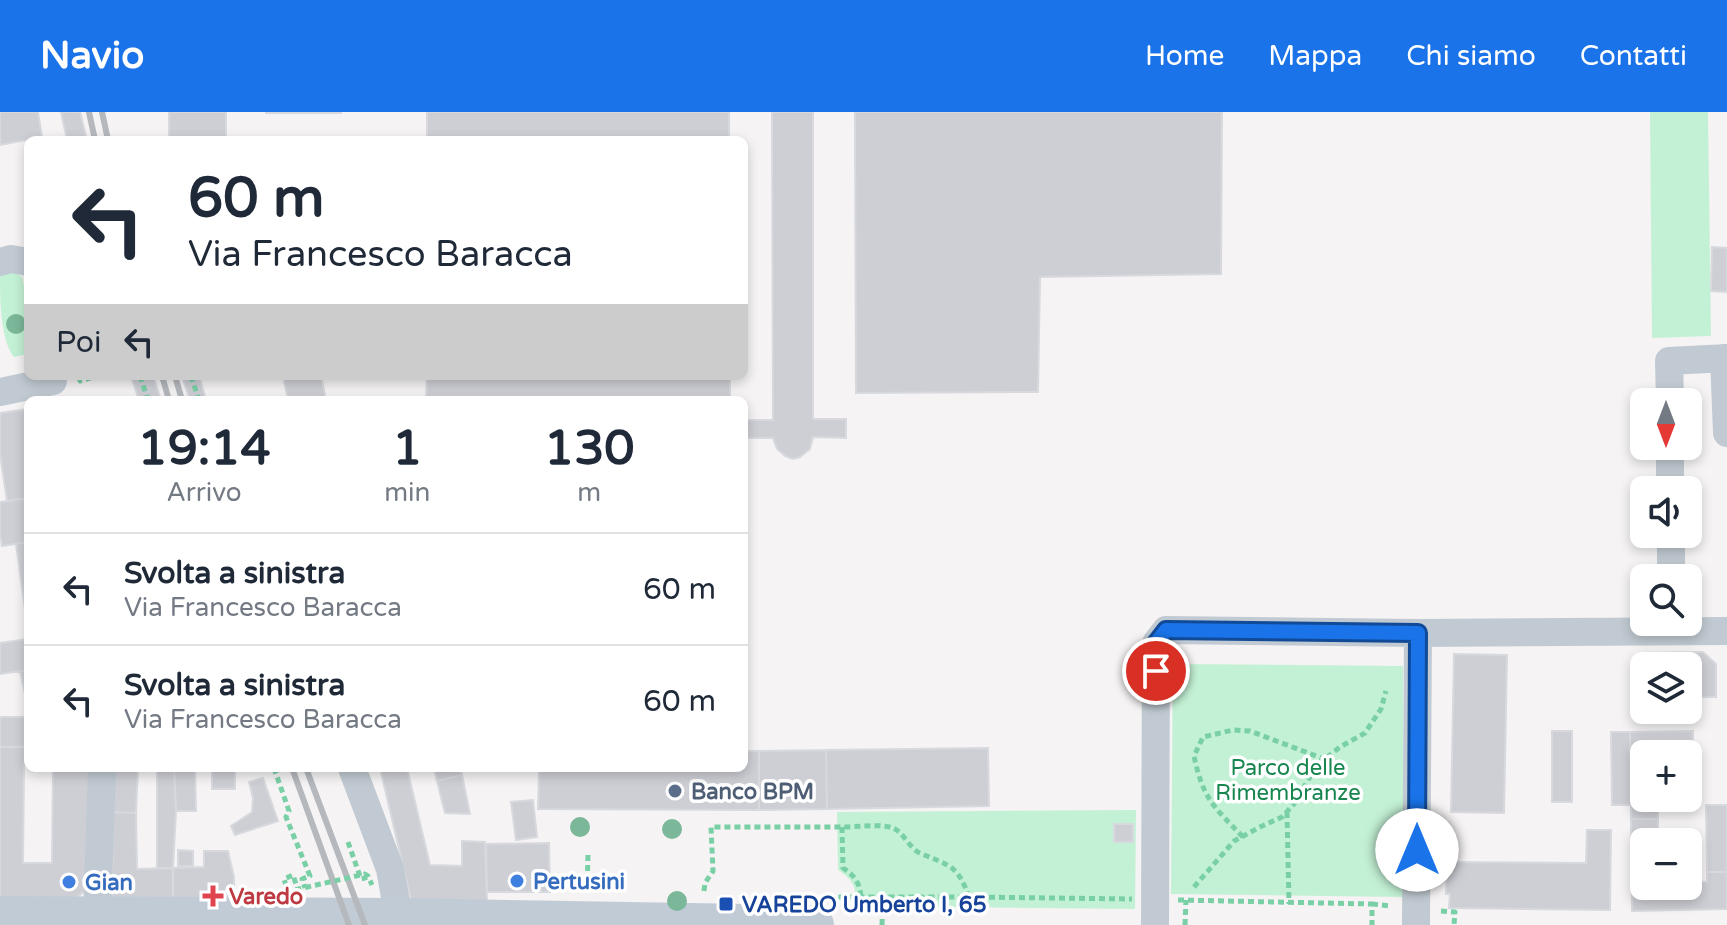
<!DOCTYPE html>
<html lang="it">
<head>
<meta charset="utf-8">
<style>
	:root { --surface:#fff; --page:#f2f2f3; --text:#1f2937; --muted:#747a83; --line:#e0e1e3; --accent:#1a73e8 }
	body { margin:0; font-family:"Varela Round",sans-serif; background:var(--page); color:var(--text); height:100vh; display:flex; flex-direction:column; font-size:30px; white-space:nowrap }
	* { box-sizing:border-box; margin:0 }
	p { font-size:26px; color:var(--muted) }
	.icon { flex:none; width:44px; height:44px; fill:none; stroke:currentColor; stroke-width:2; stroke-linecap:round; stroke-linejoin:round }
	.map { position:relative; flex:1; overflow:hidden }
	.details { position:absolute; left:24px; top:284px; width:724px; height:376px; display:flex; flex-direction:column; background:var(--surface); border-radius:12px; box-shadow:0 4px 12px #0003 }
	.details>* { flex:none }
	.banner { position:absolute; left:24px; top:24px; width:724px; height:244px; border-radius:12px; box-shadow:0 4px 12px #0003; background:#fff; color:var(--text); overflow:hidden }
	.needle { width:52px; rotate:180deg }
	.controls { position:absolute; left:1630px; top:276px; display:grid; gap:16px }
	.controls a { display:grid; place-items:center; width:72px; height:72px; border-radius:12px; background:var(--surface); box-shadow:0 4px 12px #0003; font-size:40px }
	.pin { position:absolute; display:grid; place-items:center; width:68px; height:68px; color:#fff; margin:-34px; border:4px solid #fff; border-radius:50%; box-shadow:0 2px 8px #0007 }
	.me { position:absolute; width:88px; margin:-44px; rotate:0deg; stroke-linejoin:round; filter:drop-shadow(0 0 6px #0008) }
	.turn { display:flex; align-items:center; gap:28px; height:168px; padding:0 32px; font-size:36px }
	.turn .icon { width:104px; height:104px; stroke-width:2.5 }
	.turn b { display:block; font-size:56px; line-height:68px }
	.then { display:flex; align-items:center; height:76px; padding:0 32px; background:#0003; gap:16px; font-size:30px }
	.eta { display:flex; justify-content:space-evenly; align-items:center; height:136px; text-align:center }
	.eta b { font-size:48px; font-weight:700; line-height:56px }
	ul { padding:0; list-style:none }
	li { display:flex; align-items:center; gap:24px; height:112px; padding:0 32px; border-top:2px solid var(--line) }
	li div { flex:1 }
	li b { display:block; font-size:30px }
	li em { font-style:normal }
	header { display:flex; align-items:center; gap:48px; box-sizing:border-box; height:112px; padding:0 40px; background:var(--accent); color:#fff }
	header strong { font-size:38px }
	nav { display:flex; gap:44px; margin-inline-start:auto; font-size:28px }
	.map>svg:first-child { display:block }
	.green { fill:#c3f1d5 }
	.building { fill:#cdcfd5; stroke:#d7d9de; stroke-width:2 }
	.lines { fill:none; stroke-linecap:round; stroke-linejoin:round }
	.path { stroke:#7ad0a6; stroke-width:5; stroke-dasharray:6 4; stroke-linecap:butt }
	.street { stroke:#c1cad2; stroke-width:28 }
	.secondary { stroke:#c1cbd6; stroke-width:40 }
	.rail { stroke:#b5b8bd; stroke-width:6 }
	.path-bridge { stroke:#7ad0a6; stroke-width:5; stroke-dasharray:6 4; stroke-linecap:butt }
	.tree { fill:#7bb799 }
	.route-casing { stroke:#114b97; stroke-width:20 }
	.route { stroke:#1a73e8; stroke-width:14 }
	.service-dot { fill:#5c6f8a; stroke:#fff; stroke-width:3 }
	.shop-dot { fill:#3f7fe0; stroke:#fff; stroke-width:3 }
	.health-dot { fill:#e0444e; stroke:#fff; stroke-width:3 }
	.transit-dot { fill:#1a4fb4; stroke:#fff; stroke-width:3 }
	.labels { text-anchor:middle; stroke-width:7; stroke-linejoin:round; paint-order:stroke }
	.park-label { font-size:22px; fill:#17864f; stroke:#fff }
	.service-label { font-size:22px; font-weight:bold; fill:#4e5e75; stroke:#fff; text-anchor:start }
	.shop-label { font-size:22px; font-weight:bold; fill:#366cbe; stroke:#fff; text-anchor:start }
	.health-label { font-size:22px; font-weight:bold; fill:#be3a42; stroke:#fff; text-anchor:start }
	.transit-label { font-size:22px; font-weight:bold; fill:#164399; stroke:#fff; text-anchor:start }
</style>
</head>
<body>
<header>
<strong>Navio</strong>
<nav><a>Home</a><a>Mappa</a><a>Chi siamo</a><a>Contatti</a></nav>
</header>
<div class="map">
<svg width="1727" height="813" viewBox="0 0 1727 813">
	<rect width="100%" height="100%" fill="#f5f3f3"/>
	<path class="green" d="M1650 0H1708L1711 224 1652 226Z
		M13 159 22 165 28 192V242L14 245C0 227 0 187 0 161Z
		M1173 552 1403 554V785L1171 782Z
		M1136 698 1135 797 856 794C856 775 854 768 838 758L837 700Z"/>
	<path class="building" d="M0 0H38L42 25 0 33Z
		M61 0H80L87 28H67Z
		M169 0H226V28H169Z
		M266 0H341V1H266Z
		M427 0H729V28H427Z
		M772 0H813V307H846V326L813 325 810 337 800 345 793 347 785 344 777 337 773 326H744V308H773Z
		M855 0H1222L1221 162 1040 165 1038 280 856 281Z
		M1712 135 1727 136V180L1711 179Z
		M131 264H153L161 288H139Z
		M182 264H199L206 288H190Z
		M283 264H321L326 288H288Z
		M427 264H730V288H426Z
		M28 297V386L7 389 0 342V301Z
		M28 386V430L2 434 0 421V390Z
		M28 430V497H25L16 432Z
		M28 527V558L0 562V531Z
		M1703 540 1716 552V585H1688V554H1644V560V541Z
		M1454 542 1507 543 1504 701 1451 700Z
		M28 558V581L25 582 20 559Z
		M0 605H28V635H0Z
		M1552 619H1572V690H1552Z
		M1693 619V657H1688V642H1644V686H1658V707H1631L1630 620Z
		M1611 620H1630L1631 693H1612Z
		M0 635H28V652H24L23 751H52L53 656H90L85 779 76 786 0 785Z
		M988 636 989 694 827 697 826 638Z
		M826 638 827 697 759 698V639Z
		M744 639H759V698L538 697 539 656H744Z
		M113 656H138L136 701 113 700Z
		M157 656H174L176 699 173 756H157Z
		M174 656H195L196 699H176Z
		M212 656H235V677H212Z
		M380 656H407L430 753 462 754V729L485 730 487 789 411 788Z
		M434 656H460L462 663 437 669Z
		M462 663 470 702 445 701 437 669Z
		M263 666 278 709 235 723 231 714 252 700 253 686 249 670Z
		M533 688 537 725 516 728 511 690Z
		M1706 693H1727V760H1707Z
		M113 700 136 701 137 757 173 756V786H112Z
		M1631 707H1658V730H1644V774H1688V770H1707V760H1727V797L1632 799Z
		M1114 712H1133V730H1114Z
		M1587 718H1611L1610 798 1449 796 1450 782H1446L1447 750 1586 751Z
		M549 731 550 780H487L486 732Z
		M178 738 193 739V754H178Z
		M204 739H228L234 765V787L173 786V756L204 755Z"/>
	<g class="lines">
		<path class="path" d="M140 264 148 288
			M191 264 199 288
			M79 265 80 269 97 264
			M274 656 289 699 286 705 310 764 302 767 305 776
			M1287 700 1289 792
			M842 715 843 756C854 763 860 771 861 785
			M1243 725C1214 695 1203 687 1194 644L1203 625 1233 618 1250 619 1324 647
			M348 730 361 767 365 766V768
			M286 774 284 767 293 763 297 775
			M1194 775 1234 729 1260 715 1282 705 1294 692 1317 653 1340 635 1365 621 1381 597 1386 579
			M587 779 588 743
			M704 779 705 771 713 759 711 715C754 715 797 715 841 715 856 715 875 712 890 715 904 718 908 737 922 742 951 754 958 754 969 785H831
			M969 785 1132 787
			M1178 788 1372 792V813
			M1372 792 1391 794
			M1441 799 1455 800 1454 813
			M882 813 883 785
			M1185 813 1186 788"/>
		<path class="street" d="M0 150 11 147 28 150
			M1724 246 1727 321
			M0 280 53 269
			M1670 290 1669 249 1727 246
			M1670 334V378
			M1671 422V466
			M352 656 390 757 396 790 394 813
			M97 804 102 656
			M1155 813 1156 531 1166 518 1418 521 1727 519
			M1416 813 1418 521"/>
		<path class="secondary" d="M0 804 394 806 814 813"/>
		<path class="rail" d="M89 0 95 28
			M102 0 108 28
			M162 264 169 288
			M175 264 182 288
			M292 656 349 813
			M306 656 365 813"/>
		<path class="path-bridge" d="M297 786 294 778 365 762 368 764 372 773"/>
	</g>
	<g class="tree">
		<circle cx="16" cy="212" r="10"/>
		<circle cx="580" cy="715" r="10"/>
		<circle cx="672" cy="717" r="10"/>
		<circle cx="677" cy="789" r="10"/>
	</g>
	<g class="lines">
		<defs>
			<path id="route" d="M1156 559V531L1166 518 1418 521 1417 738"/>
		</defs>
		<use href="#route" class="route-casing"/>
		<use href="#route" class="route"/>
	</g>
	<circle class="service-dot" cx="675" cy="679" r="8"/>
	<g class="shop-dot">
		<circle cx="517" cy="769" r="8"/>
		<circle cx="69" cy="770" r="8"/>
	</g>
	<path class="health-dot" d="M209 772h8v8h8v8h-8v8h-8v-8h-8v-8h8z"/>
	<rect class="transit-dot" x="718" y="784" width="16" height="16" rx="4"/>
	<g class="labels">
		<g class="park-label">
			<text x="1288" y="663">Parco delle<tspan x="1288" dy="25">Rimembranze</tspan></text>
		</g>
		<g class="service-label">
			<text x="691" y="687">Banco BPM</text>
		</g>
		<g class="shop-label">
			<text x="533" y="777">Pertusini</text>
			<text x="85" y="778">Gian</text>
		</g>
		<g class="health-label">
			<text x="229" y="792">Varedo</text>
		</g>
		<g class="transit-label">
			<text x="742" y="800">VAREDO Umberto I, 65</text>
		</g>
	</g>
</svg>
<div class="controls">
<a><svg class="needle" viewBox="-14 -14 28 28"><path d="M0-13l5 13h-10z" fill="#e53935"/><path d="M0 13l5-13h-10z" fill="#747a83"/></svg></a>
<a><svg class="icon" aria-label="sound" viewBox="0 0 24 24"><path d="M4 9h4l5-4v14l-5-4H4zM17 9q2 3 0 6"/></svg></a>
<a><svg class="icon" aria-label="search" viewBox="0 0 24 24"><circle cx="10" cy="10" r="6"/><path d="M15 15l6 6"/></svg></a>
<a><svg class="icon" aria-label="layers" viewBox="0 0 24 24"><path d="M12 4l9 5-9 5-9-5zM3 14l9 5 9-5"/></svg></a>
<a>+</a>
<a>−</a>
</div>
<div class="pin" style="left:1156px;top:559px;background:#d93025"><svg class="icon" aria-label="arrive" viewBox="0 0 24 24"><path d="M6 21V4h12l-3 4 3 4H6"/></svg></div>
<svg class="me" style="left:1417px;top:738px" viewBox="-20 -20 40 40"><circle r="19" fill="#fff"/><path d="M0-13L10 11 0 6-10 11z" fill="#1a73e8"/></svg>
<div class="banner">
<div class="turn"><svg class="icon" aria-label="left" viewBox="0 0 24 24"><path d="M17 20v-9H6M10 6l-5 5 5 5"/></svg><div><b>60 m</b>Via Francesco Baracca</div></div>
<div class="then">Poi<svg class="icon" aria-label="left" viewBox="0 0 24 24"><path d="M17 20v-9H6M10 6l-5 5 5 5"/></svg></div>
</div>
<section class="details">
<div class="eta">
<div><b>19:14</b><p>Arrivo</p></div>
<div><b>1</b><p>min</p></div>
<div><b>130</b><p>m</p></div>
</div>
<ul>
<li><svg class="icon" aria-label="left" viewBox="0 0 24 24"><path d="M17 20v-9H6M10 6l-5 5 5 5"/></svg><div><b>Svolta a sinistra</b><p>Via Francesco Baracca</p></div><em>60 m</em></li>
<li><svg class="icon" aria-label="left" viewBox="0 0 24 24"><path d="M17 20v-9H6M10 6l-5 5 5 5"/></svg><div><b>Svolta a sinistra</b><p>Via Francesco Baracca</p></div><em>60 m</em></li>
</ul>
</section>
</div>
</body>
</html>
